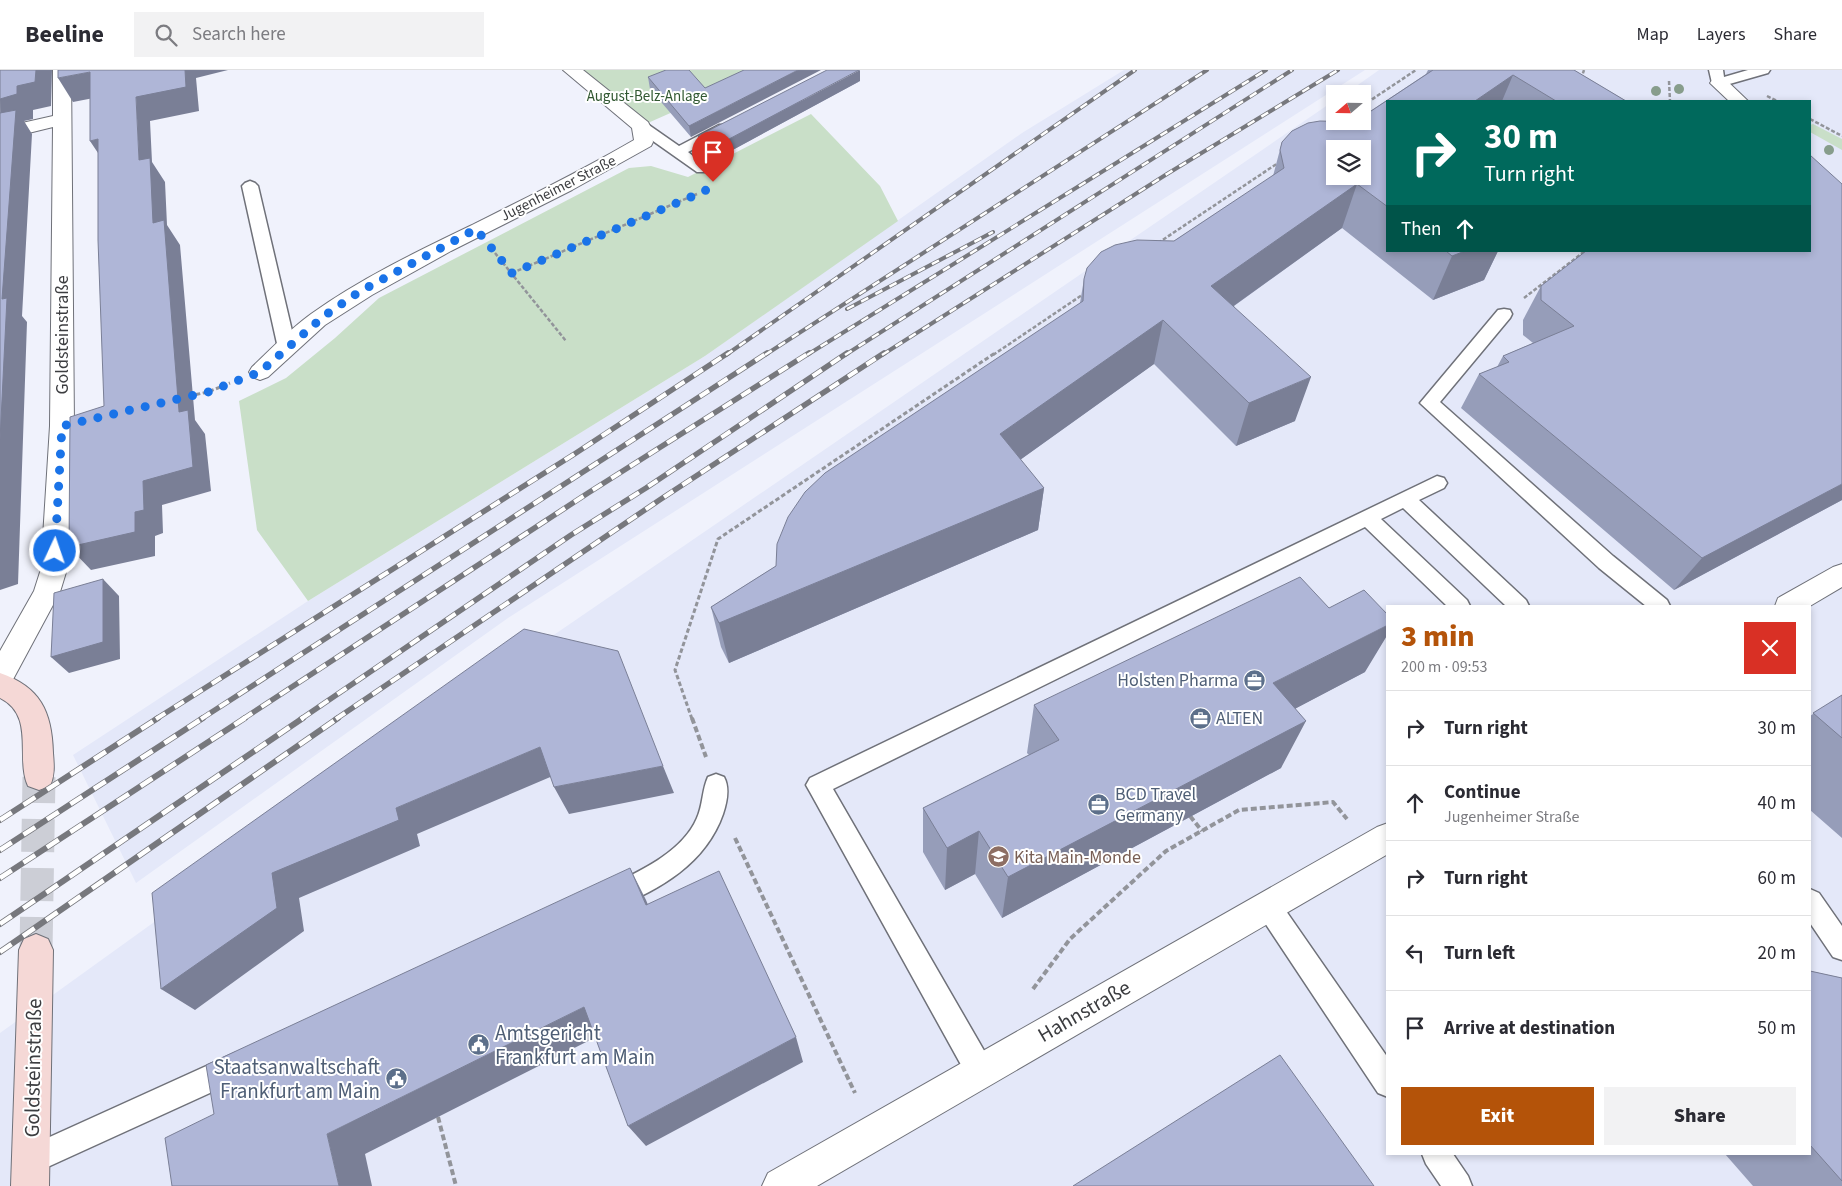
<!DOCTYPE html>
<html lang="en">
<head>
<meta charset="utf-8">
<style>
	:root { --surface:#fff; --page:#f2f2f3; --text:#2b2b33; --muted:#7c7c81; --line:#e1e1e2; --accent:#b45309 }
	body { margin:0; font-family:"Source Sans 3",sans-serif; background:var(--page); color:var(--text); height:100vh; display:flex; flex-direction:column; font-size:19px; white-space:nowrap }
	* { box-sizing:border-box; margin:0 }
	p { font-size:16px; color:var(--muted) }
	.icon { flex:none; width:28px; height:28px; fill:none; stroke:currentColor; stroke-width:2; stroke-linecap:round; stroke-linejoin:round }
	.map { position:relative; flex:1; overflow:hidden }
	.drawer { position:absolute; left:1386px; top:535px; width:425px; height:550px; display:flex; flex-direction:column; background:var(--surface); border-radius:0px; box-shadow:0 2px 8px #0003 }
	.drawer>* { flex:none }
	.guide { position:absolute; left:1386px; top:30px; width:425px; height:152px; border-radius:0px; box-shadow:0 2px 8px #0003; background:#00695c; color:#fff; overflow:hidden }
	.needle { width:32px; rotate:250deg }
	.fabs { position:absolute; left:1326px; top:15px; display:grid; gap:10px }
	.fabs a { display:grid; place-items:center; width:45px; height:45px; border-radius:0px; background:var(--surface); box-shadow:0 2px 8px #0003; font-size:25px }
	.pin { position:absolute; display:grid; place-items:center; width:42px; height:42px; color:#fff; margin:-51px -21px; border-radius:50% 50% 50% 0; rotate:-45deg; box-shadow:0 0 5px #0007 }
	.pin .icon { rotate:45deg }
	.me { position:absolute; width:55px; margin:-28px; rotate:3deg; stroke-linejoin:round; filter:drop-shadow(0 0 4px #0008) }
	.turn { display:flex; align-items:center; gap:18px; height:105px; padding:0 15px; font-size:22px }
	.turn .icon { width:65px; height:65px; stroke-width:2.5 }
	.turn b { display:block; font-size:35px; line-height:42px }
	.then { display:flex; align-items:center; height:48px; padding:0 15px; background:#0003; gap:10px; font-size:19px }
	.round { display:grid; place-items:center; flex:none; width:52px; height:52px; border-radius:0px; background:var(--page) }
	.head { display:flex; align-items:center; justify-content:space-between; height:85px; padding:0 15px }
	h1 { font-size:30px; font-weight:800; line-height:38px; color:var(--accent) }
	.action { display:flex; gap:10px; margin-top:auto; padding:10px 15px }
	.action a { flex:1; height:58px; border-radius:0px; background:var(--accent); color:#fff; font-size:20px; font-weight:800; line-height:58px; text-align:center }
	.action a+a { background:var(--page); color:var(--text) }
	ul { padding:0; list-style:none }
	li { display:flex; align-items:center; gap:15px; height:75px; padding:0 15px; border-top:1px solid var(--line) }
	li div { flex:1 }
	li b { display:block; font-size:19px }
	li em { font-style:normal }
	header { display:flex; align-items:center; gap:30px; box-sizing:border-box; height:70px; padding:0 25px; background:var(--surface); border-bottom:1px solid var(--line) }
	header strong { font-size:24px }
	nav { display:flex; gap:28px; margin-inline-start:auto; font-size:18px }
	.search { width:350px; height:45px; background:var(--page); display:flex; align-items:center; gap:12px; box-sizing:border-box; padding:0 18px; border-radius:0px; color:var(--muted); font-size:19px }
	.map>svg:first-child { display:block }
	.built { fill:#e4e8f9; fill-rule:evenodd }
	.green { fill:#c9dfc8 }
	.lines { fill:none; stroke-linecap:round; stroke-linejoin:round }
	.secondary-tunnel { stroke:#ccced6; stroke-width:33; stroke-dasharray:33 16; stroke-linecap:butt }
	.lane-casing { stroke:#6f7179; stroke-width:3 }
	.street-casing { stroke:#6f7179; stroke-width:2 }
	.secondary-casing { stroke:#6f7179; stroke-width:2 }
	.path-far2 { stroke:#92949a; stroke-width:2.5; stroke-dasharray:4 2; stroke-linecap:butt }
	.path-far1 { stroke:#92949a; stroke-width:3; stroke-dasharray:4.5 2.5; stroke-linecap:butt }
	.path { stroke:#92949a; stroke-width:4; stroke-dasharray:6 3; stroke-linecap:butt }
	.lane { fill:#fff; fill-rule:evenodd }
	.street { fill:#fff; fill-rule:evenodd }
	.secondary { fill:#f5d8d6; fill-rule:evenodd }
	.rail-far2-casing { stroke:#77787d; stroke-width:4 }
	.rail-far1-casing { stroke:#77787d; stroke-width:5.5 }
	.rail-casing { stroke:#77787d; stroke-width:6 }
	.rail-far2 { stroke:#fff; stroke-width:2.5; stroke-dasharray:8; stroke-linecap:butt }
	.rail-far1 { stroke:#fff; stroke-width:4; stroke-dasharray:11; stroke-linecap:butt }
	.rail { stroke:#fff; stroke-width:4.5; stroke-dasharray:14; stroke-linecap:butt }
	.tree { fill:#879d8c }
	.wall { fill:#969db9 }
	.shaded-wall { fill:#7a7f96 }
	.building { fill:#afb6d7; stroke:#7a7f96; fill-rule:evenodd }
	.route { stroke:#1a73e8; stroke-width:9; stroke-dasharray:0 16.2 }
	.labels { text-anchor:middle; stroke-width:4; stroke-linejoin:round; paint-order:stroke }
	.far-park-label { font-size:15px; fill:#315831; stroke:#fff }
	.far-street-label { font-size:15px; fill:#3c3d40; stroke:#fff }
	.street-label { font-size:18px; fill:#3c3d40; stroke:#fff }
	.service-label { font-size:18px; fill:#4e5e75; stroke:#fff; text-anchor:start }
	.education-label { font-size:18px; fill:#785e54; stroke:#fff; text-anchor:start }
	.near-street-label { font-size:21px; fill:#3c3d40; stroke:#fff }
	.near-service-label { font-size:21px; fill:#4e5e75; stroke:#fff; text-anchor:start }
</style>
</head>
<body>
<header>
<strong>Beeline</strong>
<div class="search"><svg class="icon" aria-label="search" viewBox="0 0 24 24"><circle cx="10" cy="10" r="6"/><path d="M15 15l6 6"/></svg>Search here</div>
<nav><a>Map</a><a>Layers</a><a>Share</a></nav>
</header>
<div class="map">
<svg width="1842" height="1116" viewBox="0 0 1842 1116">
	<rect width="100%" height="100%" fill="#f0f2fc"/>
	<path class="built" d="M1124 0H1365L508 548 136 813 73 685 308 531 705 286 1022 63Z
		M1379 0H1842V1116H0V963L545 571 1335 30V51H1362V24H1345ZM1388 31H1810V181H1388ZM1335 79H1362V106H1335ZM1388 536H1810V1084H1388Z"/>
	<path class="green" d="M583 0H768L641 56Z
		M811 44 880 116 898 151 705 286 308 531 257 460 239 331 286 308 335 268 379 228 629 98 651 96 688 107Z
		M1813 54 1842 69V80L1810 62V55Z"/>
	<g class="lines">
		<path class="secondary-tunnel" d="M36 880 39 707"/>
		<defs>
			<path id="lane" d="M1709 0H1723L1724 7 1748 0H1770L1768 3 1719 17 1712 13Z
				M641 52 646 53 679 76 719 55H729L731 58 729 61 688 82 709 99 707 102H697L636 59 634 56 636 53Z
				M250 111 255 113 258 116 296 278 293 282 287 284 281 282 278 278 242 116 245 113Z
				M1504 239 1510 240 1512 244 1510 248 1440 332 1613 486 1667 530 1670 536H1646L1599 498 1420 333 1498 240Z
				M1437 406 1444 408 1447 413 1444 418 1419 430 1526 530 1529 536H1506L1403 438 1381 449 1467 530 1470 536H1447L1365 457 833 719 990 991 994 1001 990 1011 980 1015 970 1011 810 722 806 715 810 708Z
				M716 704 724 707C730 718 727 732 723 744 706 793 660 820 614 838L605 834 602 826 605 818C638 802 682 783 697 748 703 735 702 720 708 707Z
				M1810 819 1819 823 1842 856V890L1833 887 1810 853Z
				M1268 824 1277 828 1388 988V1027L1378 1023 1259 844 1255 836 1259 828Z
				M235 983 245 987 249 997 245 1007 41 1100 31 1104 21 1100 17 1090 21 1080Z
				M1422 1084H1453L1468 1106 1472 1116H1441L1426 1094Z"/>
			<path id="street" d="M53 0H71L74 356 67 499 60 522 10 615 0 619V581L34 521 41 499 50 356 53 57 0 70V58L53 46Z
				M563 0H583L648 52 650 56 653 72 651 76 572 120 451 181 372 225 325 255 268 307 260 310 252 307 249 302 252 297C271 279 290 259 311 244 360 209 416 182 470 156 526 128 581 101 634 70L632 58Z
				M1719 8 1725 9 1748 31H1729L1710 13 1713 9Z
				M1842 494V517L1810 536H1775L1778 528 1833 497Z
				M1388 753V784L817 1116H762L768 1103 1377 757Z"/>
			<path id="secondary" d="M0 603C40 617 52 641 53 683 54 695 55 705 50 716L39 720 28 716C15 688 36 646 0 628Z
				M36 864 48 869 53 880 49 1116H11L19 880 24 869Z"/>
		</defs>
		<use href="#lane" class="lane-casing"/>
		<use href="#street" class="street-casing"/>
		<use href="#secondary" class="secondary-casing"/>
		<path class="path-far2" d="M1581 9 1584 0
			M1669 11 1670 31
			M1767 26 1777 31
			M1362 36 1416 0
			M1810 49 1842 66
			M1158 173 1278 93
			M495 183 566 271
			M512 203 697 124
			M1524 228 1585 181
			M993 285 1085 223"/>
		<path class="path-far1" d="M189 326 208 322 230 313
			M692 649 675 600 718 469 995 283"/>
		<path class="path" d="M692 648 706 687
			M1190 746 1202 761
			M735 768 855 1023
			M1033 919 1070 869 1166 781 1239 740 1333 732 1347 749
			M438 1047 456 1116"/>
		<use href="#lane" class="lane"/>
		<use href="#street" class="street"/>
		<use href="#secondary" class="secondary"/>
		<defs>
			<path id="rail-far2" d="M847 239 993 162
				M726 285 1135 0
				M765 285 1207 0
				M807 285 1266 0
				M845 285 1292 0
				M882 285 1167 104 1338 0"/>
			<path id="rail-far1" d="M156 649 576 383 728 283
				M201 649 767 283
				M243 649 588 423 809 283
				M301 649 571 465 646 418 847 283
				M336 649 661 429 884 283"/>
			<path id="rail" d="M0 750 158 648
				M0 780 203 648
				M0 808 245 648
				M0 854 303 648
				M0 882 338 648"/>
		</defs>
		<use href="#rail-far2" class="rail-far2-casing"/>
		<use href="#rail-far1" class="rail-far1-casing"/>
		<use href="#rail" class="rail-casing"/>
		<use href="#rail-far2" class="rail-far2"/>
		<use href="#rail-far1" class="rail-far1"/>
		<use href="#rail" class="rail"/>
	</g>
	<g class="tree">
		<circle cx="1679" cy="19" r="5"/>
		<circle cx="1656" cy="21" r="5"/>
		<circle cx="1829" cy="80" r="5"/>
	</g>
	<path class="wall" d="M1428 0H1574L1626 31H1388V181H1498L1484 210 1433 230 1342 158 1234 236 1295 351 1236 376 1154 294 1020 390 1044 418 1038 460 729 593 721 577 711 537 776 496 1080 233 1084 209 1174 171 1273 106 1282 72 1354 52 1426 4Z
		M648 7 705 18 691 67 650 19Z
		M860 11 716 89 700 78 698 66Z
		M1541 216 1842 430 1674 520 1461 338 1479 304 1497 297 1503 286 1533 273 1523 265V250Z
		M1365 602 1296 638 1281 698 1002 848 975 804 945 820 923 782V738L1029 685 1027 683 1034 635Z
		M1842 625V768L1810 740V646Z
		M1810 901 1842 908V1116H1753L1725 1084H1810Z"/>
	<path class="shaded-wall" d="M36 0H52L51 36 33 40V49L24 51 32 64 22 246 27 252 18 514 0 520V370L2 229 0 29 17 16Z
		M185 0H228L196 8 199 41 150 51 152 92 165 112 167 155 180 175 195 350 205 364 211 421 162 435 163 463 155 466V486L91 500 69 477 135 442 143 411 179 342 153 153 139 90 136 27Z
		M798 0H821L691 67 689 56Z
		M860 0V11L716 89 714 77Z
		M90 2 104 26 73 32 58 8Z
		M1513 5 1502 31H1475Z
		M98 69 106 95 90 71Z
		M1357 114 1342 158 1200 260 1211 216Z
		M1465 181H1498L1484 210 1433 230 1452 186Z
		M1163 250 1154 294 996 407 1000 364Z
		M1311 307 1295 351 1236 376 1249 333Z
		M1842 414V430L1674 520 1702 488Z
		M1044 418 1038 460 729 593 719 553Z
		M103 509 119 526 120 589 69 603 51 587Z
		M1388 555V564L1365 602 1251 662 1273 613Z
		M1306 651 1281 698 1002 848 1008 807Z
		M540 677 555 705 417 764 420 776 299 828 304 861 195 940 161 919 272 803 396 738Z
		M663 696 674 723 569 744 554 717Z
		M979 761 975 804 945 820 947 778Z
		M630 798 646 830 661 866 646 835Z
		M584 937 604 963 365 1084 372 1116H339L327 1064Z
		M796 967 803 992 646 1076 628 1056Z"/>
	<path class="building" d="M0 0H36L35 12 17 16V24L0 29Z
		M58 0H185L186 17 136 27 139 90 150 88 153 153 164 150 179 342 188 340 193 397 143 411 144 440 135 442V462L69 477 70 347 104 336 98 170V69L90 71V2L58 8Z
		M666 0H689L705 18 744 0H798L689 56 648 7Z
		M827 0H859L714 77 698 66Z
		M1433 0H1574L1626 31H1556L1513 5 1475 31H1388V137L1357 114 1211 216 1311 307 1249 333 1163 250 1000 364 1044 418 719 553 711 537 776 496 777 474 788 447 805 422 825 403 1083 231 1084 209 1087 198 1101 182 1115 175 1137 170 1174 171 1284 98 1280 80 1282 72 1292 61 1308 53 1320 51 1354 52 1362 51V47ZM1335 79H1362V106H1335Z
		M16 40 2 229 7 228 0 370V43Z
		M1810 85 1842 114V414L1702 488 1479 304 1509 292 1503 286 1574 256 1541 230V216L1586 181H1810Z
		M1446 181H1465L1452 186Z
		M1300 507 1329 538 1364 520 1388 545V555L1273 613 1306 651 1008 807 979 761 947 778 923 738 1059 670 1034 635Z
		M103 509V572L51 587 54 523Z
		M524 559 618 581 663 696 554 717 540 677 396 738 399 750 272 803 277 838 161 919 152 823Z
		M1842 625V668L1813 643Z
		M630 798 646 835 719 801 796 967 628 1056 584 937 327 1064 339 1116H172L165 1068 214 1044 206 995Z
		M1810 901 1842 908V1111L1810 1075Z
		M1280 985 1374 1116H1073Z"/>
	<g class="lines">
		<path class="route" d="M55 481 62 356 208 322 260 302 324 246 359 222 476 159 512 203 705 121 713 112"/>
	</g>
	<defs>
		<symbol id="office-disc" viewBox="-11 -11 22 22"><circle r="9.5" fill="#5c6f8a" stroke="#fff"/><path d="M-6-3h4V-5.5h4V-3h4V5H-6ZM-1-4.5V-3h2v-1.5ZM-6 0V1H6V0Z" fill="#fff"/></symbol>
		<symbol id="school-disc" viewBox="-11 -11 22 22"><circle r="9.5" fill="#8d6e63" stroke="#fff"/><path d="M0-5L7-2L0 1L-7-2ZM-4 1L0 2.5L4 1V4Q0 6-4 4Z" fill="#fff"/></symbol>
		<symbol id="civic-disc" viewBox="-11 -11 22 22"><circle r="9.5" fill="#5c6f8a" stroke="#fff"/><path d="M-.6-6.5H3V-4.5H.6V-3L4-1V1h2V6H-6V1h2V-1L-.6-3ZM-1.2 2.5V6h2.4V2.5Z" fill="#fff"/></symbol>
	</defs>
	<g fill-rule="evenodd">
		<use href="#office-disc" x="1242" y="598" width="25" height="25"/>
		<use href="#office-disc" x="1188" y="636" width="25" height="25"/>
		<use href="#office-disc" x="1086" y="722" width="25" height="25"/>
		<use href="#school-disc" x="986" y="774" width="25" height="25"/>
		<use href="#civic-disc" x="466" y="962" width="25" height="25"/>
		<use href="#civic-disc" x="384" y="996" width="25" height="25"/>
	</g>
	<g class="labels">
		<g class="far-park-label">
			<text x="647" y="31">August-Belz-Anlage</text>
		</g>
		<g class="far-street-label">
			<text transform="translate(558 118) rotate(-27)" y="5">Jugenheimer Straße</text>
		</g>
		<g class="street-label">
			<text transform="translate(62 265) rotate(-90)" y="6">Goldsteinstraße</text>
		</g>
		<g class="service-label">
			<text x="1238" y="616" text-anchor="end">Holsten Pharma</text>
			<text x="1216" y="654">ALTEN</text>
			<text x="1115" y="730">BCD Travel<tspan x="1115" dy="21">Germany</tspan></text>
		</g>
		<g class="education-label">
			<text x="1014" y="793">Kita Main-Monde</text>
		</g>
		<g class="near-street-label">
			<text transform="translate(1084 941) rotate(-30)" y="7">Hahnstraße</text>
			<text transform="translate(33 998) rotate(-89)" y="7">Goldsteinstraße</text>
		</g>
		<g class="near-service-label">
			<text x="495" y="970">Amtsgericht<tspan x="495" dy="24">Frankfurt am Main</tspan></text>
			<text x="380" y="1004" text-anchor="end">Staatsanwaltschaft<tspan x="380" dy="24">Frankfurt am Main</tspan></text>
		</g>
	</g>
</svg>
<div class="fabs">
<a><svg class="needle" viewBox="-14 -14 28 28"><path d="M0-13l5 13h-10z" fill="#e53935"/><path d="M0 13l5-13h-10z" fill="#7c7c81"/></svg></a>
<a><svg class="icon" aria-label="layers" viewBox="0 0 24 24"><path d="M12 4l9 5-9 5-9-5zM3 14l9 5 9-5"/></svg></a>
</div>
<div class="pin" style="left:713px;top:112px;background:#d93025"><svg class="icon" aria-label="arrive" viewBox="0 0 24 24"><path d="M6 21V4h12l-3 4 3 4H6"/></svg></div>
<svg class="me" style="left:55px;top:481px" viewBox="-20 -20 40 40"><circle r="17" fill="#1a73e8" stroke="#fff" stroke-width="3"/><path d="M0-11L8 9 0 5-8 9z" fill="#fff"/></svg>
<div class="guide">
<div class="turn"><svg class="icon" aria-label="right" viewBox="0 0 24 24"><path d="M7 20v-9h11M14 6l5 5-5 5"/></svg><div><b>30 m</b>Turn right</div></div>
<div class="then">Then<svg class="icon" aria-label="ahead" viewBox="0 0 24 24"><path d="M12 20V5M6 11l6-6 6 6"/></svg></div>
</div>
<section class="drawer">
<div class="head"><div><h1>3 min</h1><p>200 m · 09:53</p></div><a class="round" style="background:#d93025;color:#fff"><svg class="icon" aria-label="close" viewBox="0 0 24 24"><path d="M6 6l12 12M18 6L6 18"/></svg></a></div>
<ul>
<li><svg class="icon" aria-label="right" viewBox="0 0 24 24"><path d="M7 20v-9h11M14 6l5 5-5 5"/></svg><div><b>Turn right</b></div><em>30 m</em></li>
<li><svg class="icon" aria-label="ahead" viewBox="0 0 24 24"><path d="M12 20V5M6 11l6-6 6 6"/></svg><div><b>Continue</b><p>Jugenheimer Straße</p></div><em>40 m</em></li>
<li><svg class="icon" aria-label="right" viewBox="0 0 24 24"><path d="M7 20v-9h11M14 6l5 5-5 5"/></svg><div><b>Turn right</b></div><em>60 m</em></li>
<li><svg class="icon" aria-label="left" viewBox="0 0 24 24"><path d="M17 20v-9H6M10 6l-5 5 5 5"/></svg><div><b>Turn left</b></div><em>20 m</em></li>
<li><svg class="icon" aria-label="arrive" viewBox="0 0 24 24"><path d="M6 21V4h12l-3 4 3 4H6"/></svg><div><b>Arrive at destination</b></div><em>50 m</em></li>
</ul>
<div class="action"><a>Exit</a><a>Share</a></div>
</section>
</div>
</body>
</html>
